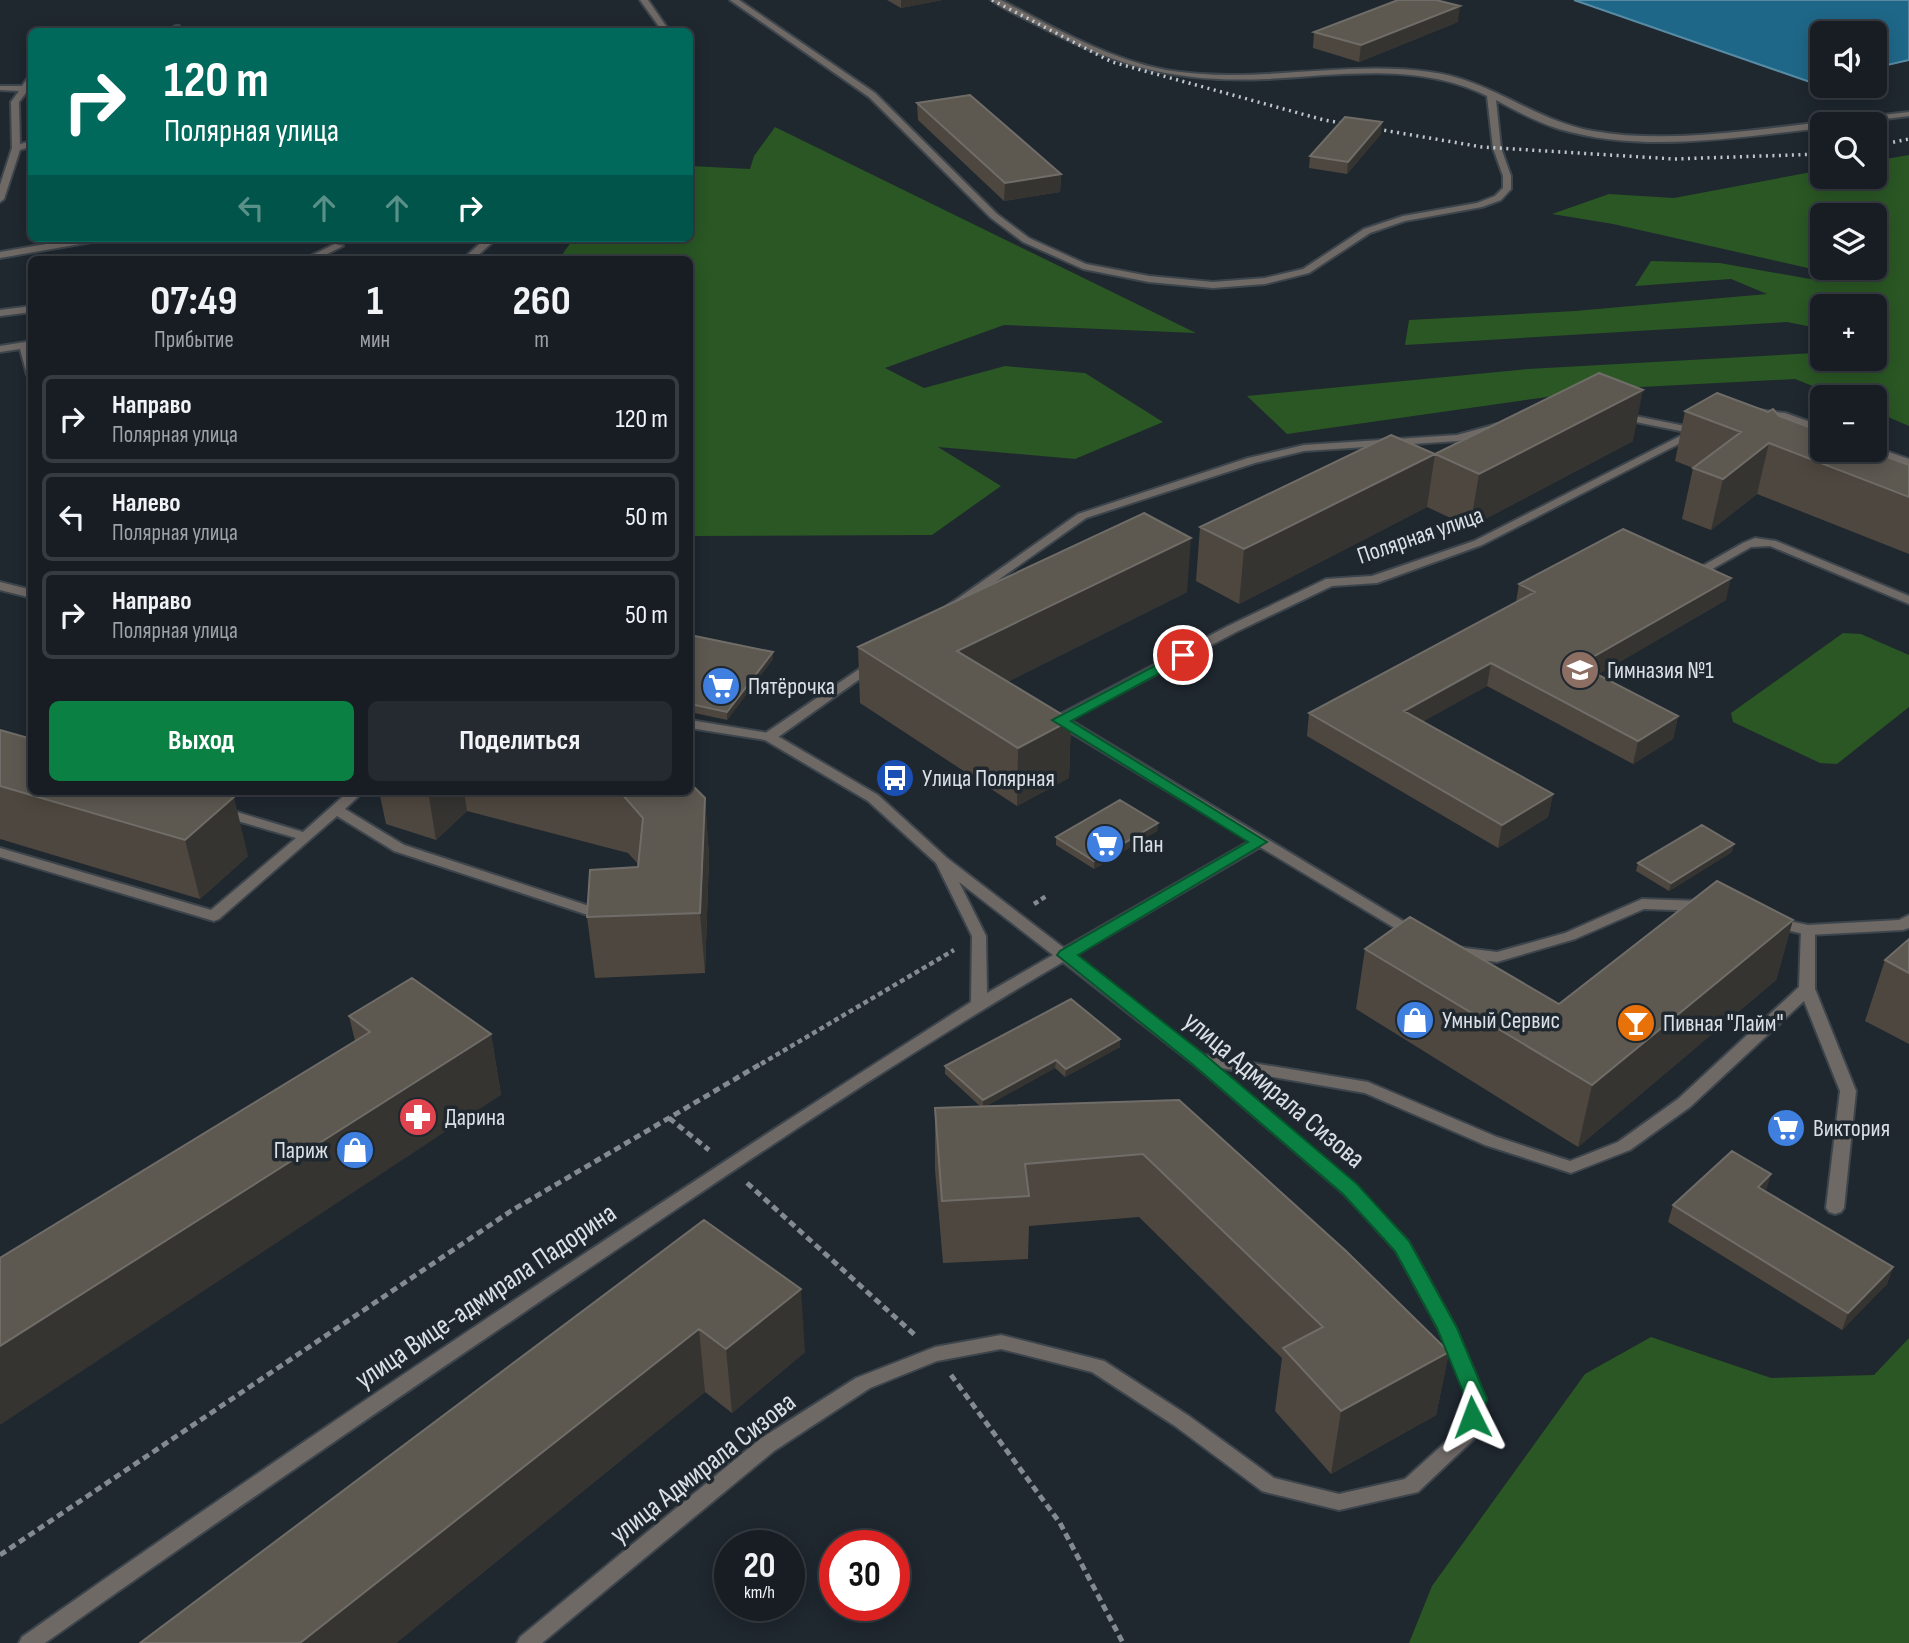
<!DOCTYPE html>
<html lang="ru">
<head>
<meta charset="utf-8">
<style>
	:root { --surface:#171d23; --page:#242a30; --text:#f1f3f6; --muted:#9ea2a6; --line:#363b41; --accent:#0b8043 }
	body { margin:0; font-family:"Sofia Sans Condensed",sans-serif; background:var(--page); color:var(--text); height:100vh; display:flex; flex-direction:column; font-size:26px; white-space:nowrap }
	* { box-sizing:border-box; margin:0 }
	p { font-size:23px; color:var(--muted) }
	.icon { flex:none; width:38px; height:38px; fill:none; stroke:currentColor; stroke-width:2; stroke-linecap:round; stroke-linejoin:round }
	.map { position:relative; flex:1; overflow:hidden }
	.sheet { position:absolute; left:28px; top:256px; width:665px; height:539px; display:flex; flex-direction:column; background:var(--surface); border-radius:10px; box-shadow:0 4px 18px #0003,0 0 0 2px var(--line) }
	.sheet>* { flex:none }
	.hud { position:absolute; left:28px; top:28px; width:665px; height:214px; border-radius:10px; box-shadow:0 4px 18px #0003,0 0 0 2px var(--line); background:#00695c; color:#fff; overflow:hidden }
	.fabs { position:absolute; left:1810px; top:21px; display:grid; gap:14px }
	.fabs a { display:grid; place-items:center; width:77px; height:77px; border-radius:10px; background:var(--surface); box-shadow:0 4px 18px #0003,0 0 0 2px var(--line); font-size:35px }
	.speed { position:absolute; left:714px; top:1530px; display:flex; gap:14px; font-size:35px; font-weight:700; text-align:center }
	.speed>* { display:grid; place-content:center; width:91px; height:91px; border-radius:50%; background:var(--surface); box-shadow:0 4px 18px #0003,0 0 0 2px var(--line); line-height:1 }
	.speed small { font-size:18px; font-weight:400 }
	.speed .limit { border:10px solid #d22; background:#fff; color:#111 }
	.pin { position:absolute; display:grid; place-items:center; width:60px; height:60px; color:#fff; margin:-30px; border:4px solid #fff; border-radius:50%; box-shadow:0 2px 7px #0007 }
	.me { position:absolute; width:77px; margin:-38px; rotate:357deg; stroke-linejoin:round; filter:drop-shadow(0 0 5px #0008) }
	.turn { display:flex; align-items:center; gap:24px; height:147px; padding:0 21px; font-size:32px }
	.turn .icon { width:91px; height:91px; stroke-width:2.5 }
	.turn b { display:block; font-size:49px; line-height:60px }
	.lanes { display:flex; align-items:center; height:66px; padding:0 21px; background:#0003; justify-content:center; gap:35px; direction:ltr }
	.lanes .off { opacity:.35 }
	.eta { display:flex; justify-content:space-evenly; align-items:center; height:119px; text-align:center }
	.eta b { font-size:42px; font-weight:700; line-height:49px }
	.button { display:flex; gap:14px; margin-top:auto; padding:14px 21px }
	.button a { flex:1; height:80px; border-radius:10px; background:var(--accent); color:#fff; font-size:28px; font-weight:700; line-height:80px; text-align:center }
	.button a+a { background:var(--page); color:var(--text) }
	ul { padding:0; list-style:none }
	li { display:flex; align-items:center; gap:21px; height:88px; margin:0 14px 10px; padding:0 7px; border:4px solid var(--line); border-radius:10px }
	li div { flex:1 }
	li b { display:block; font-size:26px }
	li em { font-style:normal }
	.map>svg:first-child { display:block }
	.green { fill:#2a5724; fill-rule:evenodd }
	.water { fill:#1f6788; stroke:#578ba4; stroke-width:2 }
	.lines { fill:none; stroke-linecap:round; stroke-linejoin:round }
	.lane-casing { stroke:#3d454c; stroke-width:4 }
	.street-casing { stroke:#3d454c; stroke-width:4 }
	.path-far1 { stroke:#838a91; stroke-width:4.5; stroke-dasharray:5 3.5; stroke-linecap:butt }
	.path { stroke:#838a91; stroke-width:5; stroke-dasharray:7 4.5; stroke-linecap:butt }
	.lane { fill:#6f6966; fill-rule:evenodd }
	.street { fill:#6f6966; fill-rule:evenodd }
	.rail { stroke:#c0c6cc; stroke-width:3.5; stroke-dasharray:2 4.5; stroke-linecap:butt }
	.wall { fill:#4e473f }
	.shaded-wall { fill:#353431 }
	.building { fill:#5d5850; stroke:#706d68; stroke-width:2 }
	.route { fill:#0b8043; stroke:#07532c; stroke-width:2 }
	.labels { text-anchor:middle; stroke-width:7; stroke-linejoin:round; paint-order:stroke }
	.street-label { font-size:24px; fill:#dae0e5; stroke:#1f272f }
	.poi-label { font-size:24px; fill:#dae0e5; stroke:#1f272f; text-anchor:start }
	.near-street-label { font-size:28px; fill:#dae0e5; stroke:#1f272f }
</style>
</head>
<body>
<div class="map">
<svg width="1909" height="1643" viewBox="0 0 1909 1643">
	<rect width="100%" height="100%" fill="#1f272f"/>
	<path class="green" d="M775 127 1196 333 1004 325 885 368 924 388 1005 366 1085 373 1163 422 1075 459 938 447 1001 486 932 535 690 536V259H559L574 238H690V166L750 169 754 156Z
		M1909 155V426L1874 411V397H1840L1795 379 1603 389 1287 434 1247 396 1528 369 1815 353 1822 345V359H1874V306H1822V329L1787 322 1405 345 1409 320 1575 311 1767 294 1731 279 1635 286 1651 261 1720 263 1816 280 1821 271 1613 224 1552 214 1609 194 1674 198 1822 170V177H1874V161ZM1822 215H1874V268H1822Z
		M1843 633 1861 634 1909 655V707L1837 764 1820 763 1733 722 1731 713Z
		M1651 1337 1771 1378 1874 1375 1909 1338V1643H1409L1432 1586 1585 1374Z"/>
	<path class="water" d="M1574 0H1909V60L1874 68V33H1822V79L1810 82Z"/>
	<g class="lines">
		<defs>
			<path id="lane" d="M640 0H648L670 32H663Z
				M730 0H739L875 93 997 214 1029 238 1086 264 1149 276 1213 282 1265 278 1303 269 1364 229 1403 216 1477 203 1495 196 1503 188V176L1493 148 1487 96C1419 62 1341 75 1267 79 1180 83 1120 68 1043 28 1026 19 1006 11 991 0H1001C1053 27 1107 59 1166 70 1254 85 1342 60 1430 72 1489 79 1535 121 1593 131 1643 140 1696 136 1746 131 1801 125 1854 118 1909 112V116L1845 124H1822V128C1736 137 1644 154 1559 129 1537 122 1516 111 1496 100L1501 148 1511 176V189L1501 200 1482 207 1405 221 1370 233 1309 273 1265 284 1213 288 1149 282 1083 269 1023 242 991 218 869 97Z
				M176 26H179L181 32H173L172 28Z
				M27 79H32V85L19 102 20 144 32 141V146L20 150 4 199 0 202V185L12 148 11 102 19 91 0 90V86H22Z
				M81 238H102L97 241 0 258V252Z
				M486 238H497L474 259H463Z
				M335 244 343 246 317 259H304Z
				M32 306V312L0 316V310Z
				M32 341 30 347 32 378 27 375 20 349 0 352V346Z
				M1620 413 1700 429 1705 432 1700 435 1616 418V414Z
				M1497 424 1501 425V429L1458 441 1304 451 1255 463 1086 518 957 609H949L947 606 1078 514 1248 458 1304 445 1457 435Z
				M1755 538 1776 541 1909 596V604L1770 546 1751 547 1700 576H1692L1690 573 1743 543Z
				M874 659 878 660 880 663 878 666 774 740H764L762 737 764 734Z
				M349 791H364L345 809 404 845 595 908 597 911 595 914H585L394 851 337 816 219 919 214 921 0 857V848L211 910 296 838 217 815 215 812 217 809H227L303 832Z
				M1808 925 1815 930V989L1856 1091 1844 1208 1841 1212 1835 1214 1829 1212 1826 1208 1840 1091 1804 1001 1690 1107 1630 1150 1571 1173 1485 1145 1365 1093 1198 1064 1192 1063 1190 1059 1192 1055 1198 1054 1368 1082 1497 1137 1570 1161 1618 1142 1678 1099 1799 987 1801 930Z"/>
			<path id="street" d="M1759 410 1785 413 1822 426V433L1779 418 1755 415V411Z
				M1694 429 1699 432 1698 434 1482 545 1377 583 1332 586 1236 632 1070 720 1418 930 1420 933 1418 936H1408L1260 847 1074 956 1204 1055 1356 1186 1408 1241 1456 1328 1486 1399 1474 1439 1418 1492 1339 1510 1269 1493 1262 1491 1175 1426 1092 1372 1001 1349 937 1361 870 1388 774 1451 542 1643H517L520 1637 760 1439 856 1378 935 1347 1001 1335 1104 1361 1189 1416 1274 1478 1339 1494 1405 1479 1459 1430 1468 1399 1438 1328 1396 1251 1344 1194 1192 1063 1063 962C898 1058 740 1166 582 1273 402 1395 223 1517 45 1643H19L22 1637C333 1418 651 1207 971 1002L972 936 936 863 868 801 765 740 690 728V720L774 734 878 795 947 858 1064 948 1250 841 1055 723 1053 720 1055 717 1228 626 1326 579 1372 576 1474 541ZM959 882 1053 955 987 993 986 936Z
				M1874 447 1909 459V466L1869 452 1868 450H1874Z
				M0 582 32 590V598L0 590Z
				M1642 899 1703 901 1710 906 1703 911 1644 909 1575 939 1497 962 1457 957 1449 952 1457 947 1497 952 1565 933Z
				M1909 915V928L1903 930 1808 935 1769 926 1767 923 1774 918 1808 925 1899 920Z"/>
		</defs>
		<use href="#lane" class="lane-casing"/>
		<use href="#street" class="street-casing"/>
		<path class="path-far1" d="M1034 904 1048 895
			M761 1064 954 950"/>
		<path class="path" d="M669 1118 709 1150
			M747 1183 917 1337
			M951 1375 1060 1523 1123 1643
			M0 1555 511 1211 764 1062"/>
		<use href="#lane" class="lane"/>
		<use href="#street" class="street"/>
		<path class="rail" d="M992 0 1112 62 1324 120 1482 147 1674 159 1822 154
			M1874 146 1909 139"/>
	</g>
	<path class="wall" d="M887 0H942L901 8Z
		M1458 22 1359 62 1313 48 1314 32Z
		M917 103 1061 174 1060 192 1004 201 918 120Z
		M1381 134 1347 174 1309 168 1310 156Z
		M1685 411 1779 416 1909 465V554L1757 494 1711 530 1682 519 1693 468 1675 461Z
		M1633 441 1470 527 1427 507 1239 604 1196 581 1200 527 1435 454Z
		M1519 584 1726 600 1597 675 1678 716 1673 739 1633 764 1487 686 1423 721 1553 794 1548 817 1498 848 1307 736 1309 713 1516 602Z
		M1187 592 1007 682 1071 720 1069 778 1017 806 860 703 858 647Z
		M690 635 773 659 727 720 690 712Z
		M0 730 248 856 200 899 0 839Z
		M379 791H690L705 798 709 857 705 973 595 978 587 917 638 867 639 865 628 853 467 811 436 840 386 824Z
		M1158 823 1157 831 1094 869 1056 845V837Z
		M1732 852 1669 891 1636 871 1638 863Z
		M1793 920 1776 980 1578 1147 1356 1009 1365 949 1559 1004Z
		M1909 939V1044L1865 1021 1885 960Z
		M349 1016 491 1034 501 1095 355 1041Z
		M1120 1039V1047L1065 1077 1055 1068 986 1106 1179 1100 1449 1352 1436 1415 1331 1474 1275 1411 1282 1358 1139 1217 1029 1226 1028 1259 943 1263 935 1170V1108L981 1107 945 1074V1066Z
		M1766 1192 1893 1267 1887 1284 1842 1330 1668 1222 1673 1205Z
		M704 1220 805 1352 732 1413 705 1392 396 1643H140Z"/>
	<path class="shaded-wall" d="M901 0H942L901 8Z
		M1460 6 1458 22 1359 62 1361 45Z
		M1382 122 1381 134 1347 174 1348 162Z
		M1061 174 1060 192 1004 201 1005 183Z
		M1643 390 1633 441 1470 527 1479 474Z
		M1769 443 1757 494 1711 530 1723 479Z
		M1435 454 1427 507 1239 604 1244 549Z
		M1191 538 1187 592 957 707V651Z
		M1731 578 1726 600 1575 688 1579 665Z
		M773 652V659L727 720V712Z
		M1491 663 1487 686 1401 734 1404 711Z
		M1678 716 1673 739 1633 764 1638 741Z
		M1071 720 1069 778 1017 806 1018 748Z
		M428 791H464L467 811 436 840Z
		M1553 794 1548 817 1498 848 1502 825Z
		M234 797 248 856 200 899 185 840Z
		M705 798 709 857 705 973 700 913Z
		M1158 823 1157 831 1094 869V861Z
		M1734 844 1732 852 1669 891 1671 883Z
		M1793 920 1776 980 1578 1147 1592 1085Z
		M491 1034 501 1095 0 1425V1346Z
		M1120 1039V1047L1065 1077 1066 1069Z
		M1056 1060 1055 1068 983 1108V1100Z
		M1771 1174 1766 1191 1758 1187Z
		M1893 1267 1887 1284 1842 1330 1848 1313Z
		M801 1289 805 1352 732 1413 726 1349Z
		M699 1329 705 1392 396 1643H300Z
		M1449 1352 1436 1415 1331 1474 1341 1411Z"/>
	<path class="building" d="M1398 0H1436L1460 6 1361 45 1314 32Z
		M970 95 1061 174 1005 183 917 103Z
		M1345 117 1382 122 1348 162 1310 156Z
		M1599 373 1643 390 1479 474 1435 454Z
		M1717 393 1768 412 1773 409 1779 416 1822 432V450H1868L1909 465V497L1769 443 1723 479 1693 468 1741 432 1685 411Z
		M1391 435 1435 454 1244 549 1200 527Z
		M1144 513 1191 538 957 651 1071 720 1018 748 858 647Z
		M1623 529 1731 578 1579 665 1678 716 1638 741 1491 663 1404 711 1553 794 1502 825 1309 713 1535 592 1519 584Z
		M690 635 773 652 727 712 690 704Z
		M0 730 32 739V791H213L234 797 185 840 0 786Z
		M690 783 705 798 700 913 587 917 590 870 638 867 643 818 622 794 609 791H690Z
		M1120 800 1158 823 1094 861 1056 837Z
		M1702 825 1734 844 1671 883 1638 863Z
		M1717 881 1793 920 1592 1085 1365 949 1410 917 1559 1004Z
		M1909 939V973L1885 960Z
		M412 978 491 1034 0 1346V1258L370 1032 349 1016Z
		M1071 999 1120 1039 1066 1069 1056 1060 983 1100 945 1066Z
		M1179 1100 1346 1251 1449 1352 1341 1411 1283 1348 1323 1327 1143 1154 1025 1164 1029 1196 942 1201 935 1108Z
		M1732 1151 1771 1174 1758 1187 1893 1267 1848 1313 1673 1205Z
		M704 1220 801 1289 726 1349 699 1329 300 1643H140Z"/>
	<path class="route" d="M1183 651 1190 655 1188 658 1071 721 1267 842 1078 955 1204 1054 1357 1184 1409 1241 1457 1328 1487 1399 1479 1423 1472 1425 1464 1423 1461 1417 1466 1399 1437 1328 1395 1251 1343 1194 1191 1063 1057 955 1060 951 1248 842 1052 720Z"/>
	<defs>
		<symbol id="school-disc" viewBox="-11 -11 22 22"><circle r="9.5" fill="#8d6e63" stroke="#1f272f"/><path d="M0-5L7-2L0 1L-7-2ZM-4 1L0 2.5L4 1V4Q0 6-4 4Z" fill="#fff"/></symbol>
		<symbol id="supermarket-disc" viewBox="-11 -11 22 22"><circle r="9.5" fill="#3f7fe0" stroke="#1f272f"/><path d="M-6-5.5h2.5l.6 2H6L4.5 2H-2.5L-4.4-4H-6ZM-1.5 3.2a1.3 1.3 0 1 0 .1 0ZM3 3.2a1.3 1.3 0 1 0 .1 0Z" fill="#fff"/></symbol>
		<symbol id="bus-disc" viewBox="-11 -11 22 22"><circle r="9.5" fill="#1a4fb4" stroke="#1f272f"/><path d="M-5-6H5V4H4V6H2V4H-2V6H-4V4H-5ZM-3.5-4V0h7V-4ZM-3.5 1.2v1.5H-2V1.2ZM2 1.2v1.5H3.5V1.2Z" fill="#fff"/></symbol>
		<symbol id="shop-disc" viewBox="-11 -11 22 22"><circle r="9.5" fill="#3f7fe0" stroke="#1f272f"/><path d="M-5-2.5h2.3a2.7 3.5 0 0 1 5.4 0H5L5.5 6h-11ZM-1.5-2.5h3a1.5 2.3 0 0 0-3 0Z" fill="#fff"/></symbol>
		<symbol id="bar-disc" viewBox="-11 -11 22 22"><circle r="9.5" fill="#e8710a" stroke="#1f272f"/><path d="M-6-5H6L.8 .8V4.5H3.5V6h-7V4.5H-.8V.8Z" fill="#fff"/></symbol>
		<symbol id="pharmacy-disc" viewBox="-11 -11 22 22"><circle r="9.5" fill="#e0444e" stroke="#1f272f"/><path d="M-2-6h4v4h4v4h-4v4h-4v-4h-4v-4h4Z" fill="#fff"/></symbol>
	</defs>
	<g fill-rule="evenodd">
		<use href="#school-disc" x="1558" y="648" width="44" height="44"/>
		<use href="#supermarket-disc" x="699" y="664" width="44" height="44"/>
		<use href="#bus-disc" x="873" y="756" width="44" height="44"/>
		<use href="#supermarket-disc" x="1083" y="822" width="44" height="44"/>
		<use href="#shop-disc" x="1393" y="998" width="44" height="44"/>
		<use href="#bar-disc" x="1614" y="1001" width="44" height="44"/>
		<use href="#pharmacy-disc" x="396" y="1095" width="44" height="44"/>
		<use href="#supermarket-disc" x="1764" y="1106" width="44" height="44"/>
		<use href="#shop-disc" x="333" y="1128" width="44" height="44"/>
	</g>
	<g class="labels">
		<g class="street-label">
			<text transform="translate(1420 535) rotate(-19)" y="8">Полярная улица</text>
		</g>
		<g class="poi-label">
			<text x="1607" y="678">Гимназия №1</text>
			<text x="748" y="694">Пятёрочка</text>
			<text x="922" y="786">Улица Полярная</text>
			<text x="1132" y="852">Пан</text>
			<text x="1442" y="1028">Умный Сервис</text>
			<text x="1663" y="1031">Пивная "Лайм"</text>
			<text x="445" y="1125">Дарина</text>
			<text x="1813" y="1136">Виктория</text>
			<text x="328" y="1158" text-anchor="end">Париж</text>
		</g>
		<g class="near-street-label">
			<text transform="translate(1275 1089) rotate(40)" y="10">улица Адмирала Сизова</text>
			<text transform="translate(485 1295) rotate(-34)" y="10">улица Вице-адмирала Падорина</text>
			<text transform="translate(702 1467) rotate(-38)" y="10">улица Адмирала Сизова</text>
		</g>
	</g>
</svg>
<div class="fabs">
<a><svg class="icon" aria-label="sound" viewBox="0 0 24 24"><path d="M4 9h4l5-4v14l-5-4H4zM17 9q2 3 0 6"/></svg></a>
<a><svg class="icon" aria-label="search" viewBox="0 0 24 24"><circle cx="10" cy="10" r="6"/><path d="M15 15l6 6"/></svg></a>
<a><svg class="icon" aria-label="layers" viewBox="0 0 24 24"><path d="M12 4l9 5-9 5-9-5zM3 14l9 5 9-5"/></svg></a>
<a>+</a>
<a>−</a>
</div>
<div class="speed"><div>20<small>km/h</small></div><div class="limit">30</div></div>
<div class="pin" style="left:1183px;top:655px;background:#d93025"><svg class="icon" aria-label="arrive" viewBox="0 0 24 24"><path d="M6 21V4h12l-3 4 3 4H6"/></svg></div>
<svg class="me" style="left:1472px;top:1417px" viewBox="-20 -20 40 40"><path d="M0-17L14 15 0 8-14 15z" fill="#0b8043" stroke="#fff" stroke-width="4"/></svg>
<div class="hud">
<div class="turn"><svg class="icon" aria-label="right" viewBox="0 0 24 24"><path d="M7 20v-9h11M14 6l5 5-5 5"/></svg><div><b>120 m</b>Полярная улица</div></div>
<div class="lanes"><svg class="icon off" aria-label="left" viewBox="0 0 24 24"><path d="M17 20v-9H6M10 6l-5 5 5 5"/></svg><svg class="icon off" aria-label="ahead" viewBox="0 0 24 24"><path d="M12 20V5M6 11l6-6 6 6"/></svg><svg class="icon off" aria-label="ahead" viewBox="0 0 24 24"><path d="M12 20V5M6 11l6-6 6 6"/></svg><svg class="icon" aria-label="right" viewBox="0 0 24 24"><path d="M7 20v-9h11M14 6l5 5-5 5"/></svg></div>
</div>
<section class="sheet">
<div class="eta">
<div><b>07:49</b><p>Прибытие</p></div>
<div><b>1</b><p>мин</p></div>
<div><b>260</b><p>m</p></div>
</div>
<ul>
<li><svg class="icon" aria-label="right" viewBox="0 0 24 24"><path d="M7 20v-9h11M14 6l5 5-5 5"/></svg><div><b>Направо</b><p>Полярная улица</p></div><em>120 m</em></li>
<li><svg class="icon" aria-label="left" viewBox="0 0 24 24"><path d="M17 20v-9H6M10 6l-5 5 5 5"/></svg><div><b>Налево</b><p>Полярная улица</p></div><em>50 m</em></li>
<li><svg class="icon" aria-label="right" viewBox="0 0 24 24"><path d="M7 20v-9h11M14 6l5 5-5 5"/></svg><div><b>Направо</b><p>Полярная улица</p></div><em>50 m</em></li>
</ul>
<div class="button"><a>Выход</a><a>Поделиться</a></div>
</section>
</div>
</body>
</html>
